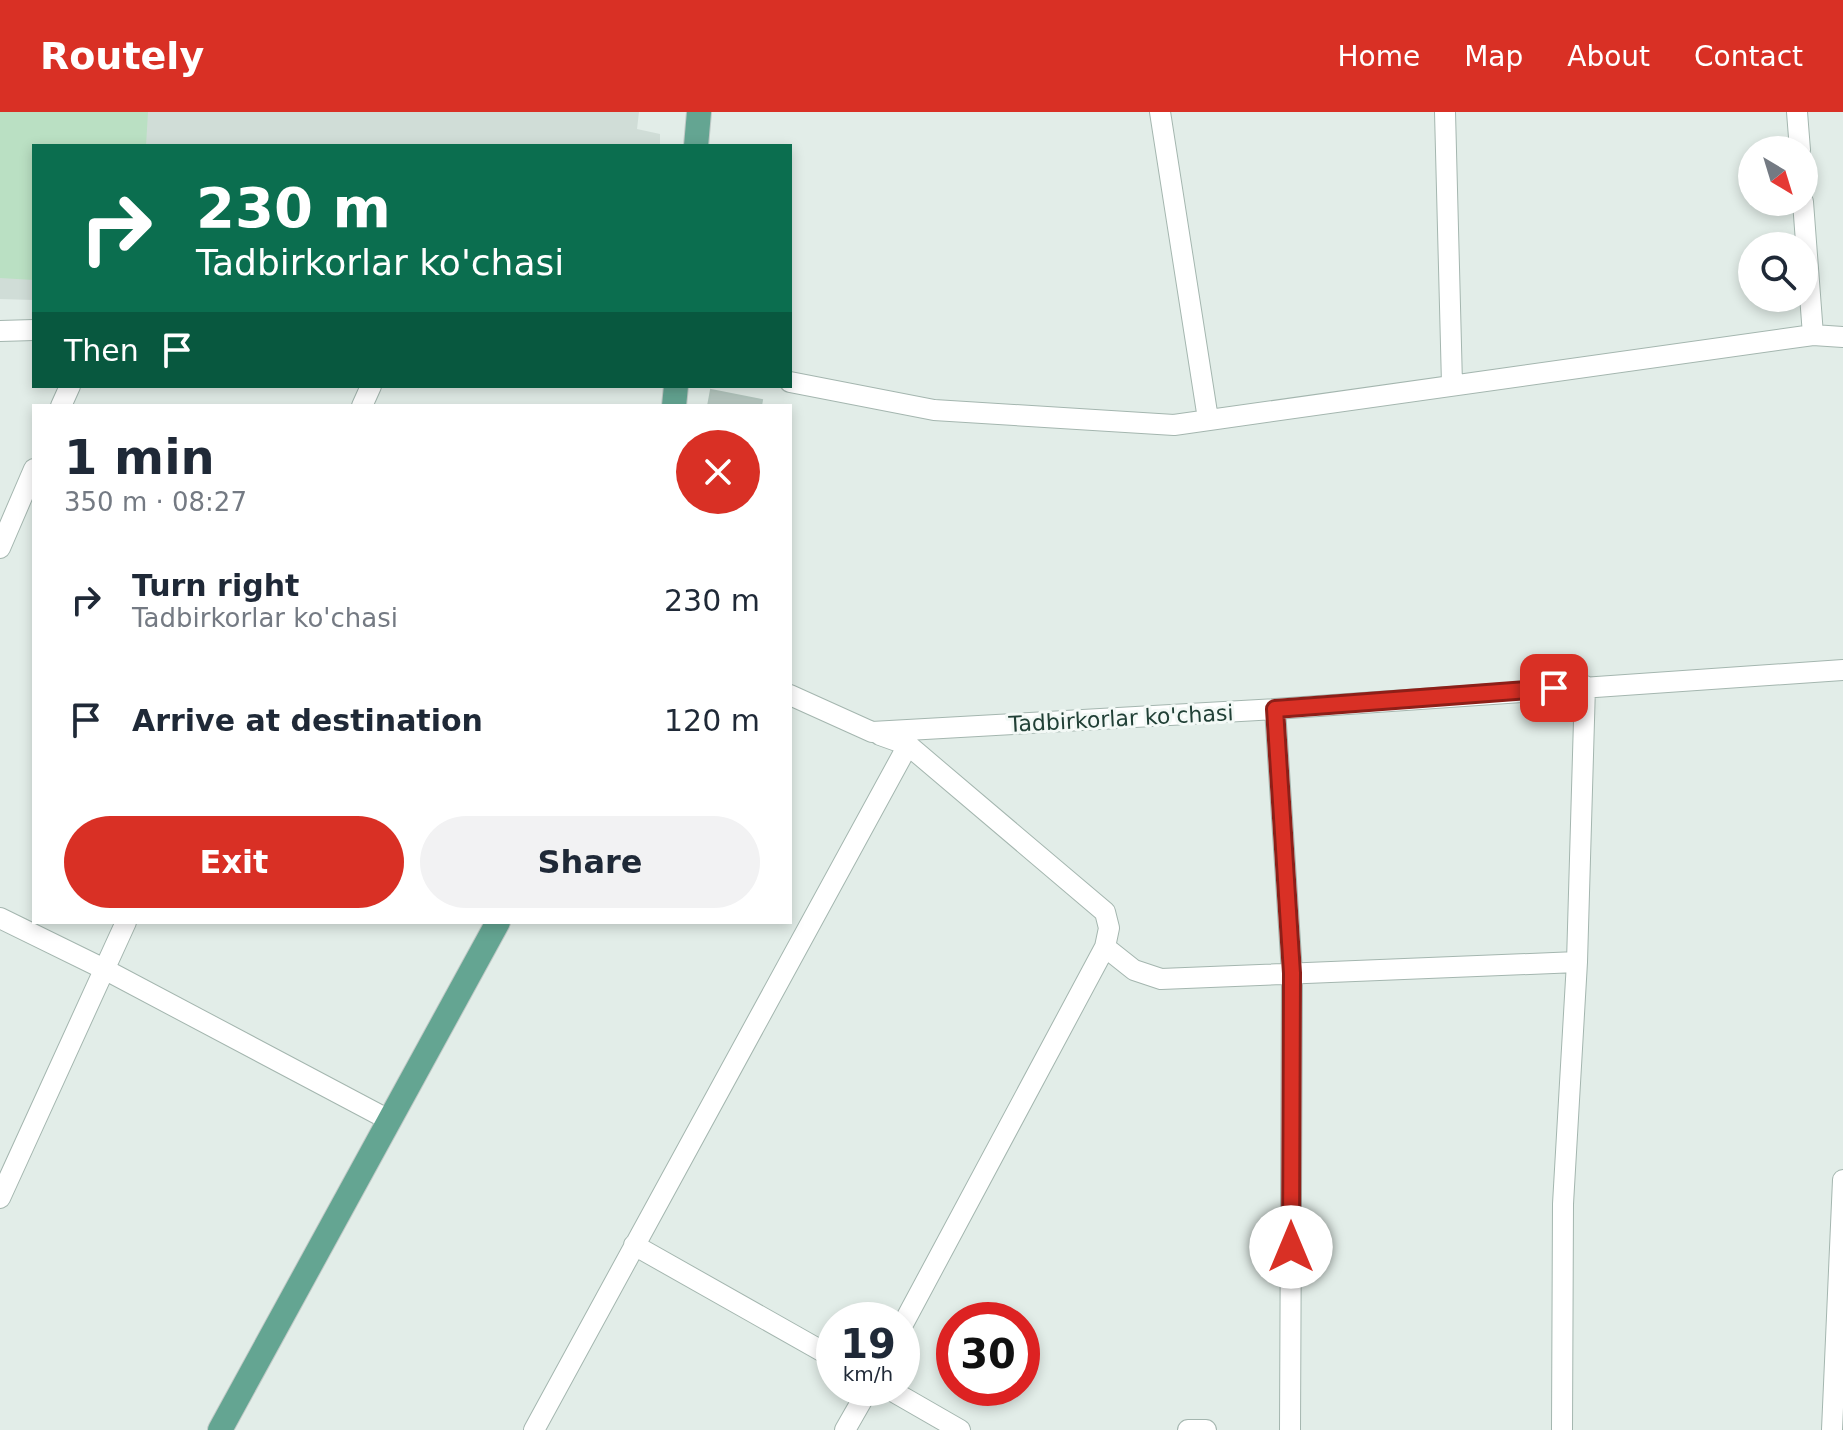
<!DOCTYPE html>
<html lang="en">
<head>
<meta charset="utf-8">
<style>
	:root { --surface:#fff; --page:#f2f2f3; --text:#1f2937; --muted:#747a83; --accent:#d93025 }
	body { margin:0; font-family:"DejaVu Sans",sans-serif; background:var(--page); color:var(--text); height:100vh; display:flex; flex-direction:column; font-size:30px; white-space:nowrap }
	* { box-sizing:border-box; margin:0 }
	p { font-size:26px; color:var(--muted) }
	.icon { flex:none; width:44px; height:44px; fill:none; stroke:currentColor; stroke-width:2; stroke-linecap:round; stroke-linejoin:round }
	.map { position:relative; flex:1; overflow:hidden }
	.side { position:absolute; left:32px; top:292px; width:760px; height:520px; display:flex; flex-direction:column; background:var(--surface); border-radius:0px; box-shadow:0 4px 12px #0003 }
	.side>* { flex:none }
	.banner { position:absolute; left:32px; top:32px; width:760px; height:244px; border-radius:0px; box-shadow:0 4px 12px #0003; background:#0b6e4f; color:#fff; overflow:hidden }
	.needle { width:52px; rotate:142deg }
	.tools { position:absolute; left:1738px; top:24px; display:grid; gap:16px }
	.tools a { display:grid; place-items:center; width:80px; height:80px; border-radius:50%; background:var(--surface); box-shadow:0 4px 12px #0003; font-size:40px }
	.speed { position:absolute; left:816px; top:1190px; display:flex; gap:16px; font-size:40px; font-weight:700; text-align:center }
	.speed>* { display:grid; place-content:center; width:104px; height:104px; border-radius:50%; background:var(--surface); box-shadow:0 4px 12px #0003; line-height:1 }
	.speed small { font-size:20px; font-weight:400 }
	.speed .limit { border:12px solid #d22; background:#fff; color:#111 }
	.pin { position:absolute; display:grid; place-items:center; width:68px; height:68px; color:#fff; margin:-34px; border-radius:16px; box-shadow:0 4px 12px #0006 }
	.me { position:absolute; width:88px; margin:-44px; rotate:0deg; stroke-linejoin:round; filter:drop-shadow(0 0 6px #0008) }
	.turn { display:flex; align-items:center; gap:28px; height:168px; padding:0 32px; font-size:36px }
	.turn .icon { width:104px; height:104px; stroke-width:2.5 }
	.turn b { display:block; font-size:56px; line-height:68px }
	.then { display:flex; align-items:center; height:76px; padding:0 32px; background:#0003; gap:16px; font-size:30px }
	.round { display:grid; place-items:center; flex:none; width:84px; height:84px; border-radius:42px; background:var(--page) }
	.headline { display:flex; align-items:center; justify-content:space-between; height:136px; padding:0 32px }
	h1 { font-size:48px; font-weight:800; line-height:60px }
	.button { display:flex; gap:16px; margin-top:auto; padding:16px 32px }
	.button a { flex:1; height:92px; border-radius:48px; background:var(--accent); color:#fff; font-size:32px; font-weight:800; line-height:92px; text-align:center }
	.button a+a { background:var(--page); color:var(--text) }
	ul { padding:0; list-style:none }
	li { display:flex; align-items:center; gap:24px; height:120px; padding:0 32px }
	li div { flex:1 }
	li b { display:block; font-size:30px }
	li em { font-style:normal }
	header { display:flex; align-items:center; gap:48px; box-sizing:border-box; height:112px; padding:0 40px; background:var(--accent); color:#fff }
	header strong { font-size:38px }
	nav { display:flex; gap:44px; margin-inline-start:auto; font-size:28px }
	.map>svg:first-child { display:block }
	.built { fill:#d0ddd7 }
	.green { fill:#bae0c3 }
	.building { fill:#b7c8c1; stroke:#b4c7bf; stroke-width:2 }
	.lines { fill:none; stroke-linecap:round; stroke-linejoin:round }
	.minor-casing { stroke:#a4b6af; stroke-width:22 }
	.major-casing { stroke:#c1cac7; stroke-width:26 }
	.minor { stroke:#fff; stroke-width:20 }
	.major { stroke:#64a592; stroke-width:24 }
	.route-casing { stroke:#8d1f18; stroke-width:20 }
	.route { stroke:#d93025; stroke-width:14 }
	.labels { text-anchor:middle; stroke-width:6; stroke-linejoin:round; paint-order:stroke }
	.street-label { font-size:22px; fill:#214036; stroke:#f3f9f6 }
</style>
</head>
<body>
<header>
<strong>Routely</strong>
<nav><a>Home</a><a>Map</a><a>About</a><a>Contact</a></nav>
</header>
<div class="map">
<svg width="1843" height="1318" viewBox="0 0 1843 1318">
	<rect width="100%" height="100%" fill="#e2ede8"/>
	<path class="built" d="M0 0H639L637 17 660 22V34H34V188L0 187Z"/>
	<path class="green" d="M0 0H148L146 34H34V168L0 166Z"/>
	<path class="building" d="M711 278 762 288 761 294H708Z"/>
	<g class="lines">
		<defs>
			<path id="minor" d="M1160 0 1208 307
				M1445 0 1452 272
				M1797 0 1800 38
				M1803 90 1813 223
				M0 219 34 218
				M790 270 934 298 1174 313 1813 223 1843 225
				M61 294 70 274
				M362 294 371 274
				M0 436 34 357
				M790 583 872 620 1275 597 1843 558
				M1275 597 1292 861 1290 1318
				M908 633 1105 800 1109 816 1105 835
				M0 806 104 857 389 1008
				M0 1086 126 810
				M634 1133 834 1246
				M902 1214 1105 835 1134 858 1161 867 1577 850
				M887 1276 960 1318
				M534 1318 908 633 880 623
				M845 1318 869 1276
				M1188 1318H1206
				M1562 1318 1563 1092 1577 850 1585 574
				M1832 1318 1843 1068"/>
			<path id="major" d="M696 34 699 0
				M674 294 676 274
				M220 1318 498 810"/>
		</defs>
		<use href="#minor" class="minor-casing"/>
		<use href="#major" class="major-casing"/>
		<use href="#minor" class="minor"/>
		<use href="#major" class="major"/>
	</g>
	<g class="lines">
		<defs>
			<path id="route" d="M1291 1135 1292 861 1275 597 1554 576"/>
		</defs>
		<use href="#route" class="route-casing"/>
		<use href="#route" class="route"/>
	</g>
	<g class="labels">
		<g class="street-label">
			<text transform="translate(1121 606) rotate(-3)" y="8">Tadbirkorlar ko'chasi</text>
		</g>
	</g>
</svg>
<div class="tools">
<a><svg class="needle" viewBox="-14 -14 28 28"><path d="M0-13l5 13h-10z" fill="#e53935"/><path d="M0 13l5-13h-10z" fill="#747a83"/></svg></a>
<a><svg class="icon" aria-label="search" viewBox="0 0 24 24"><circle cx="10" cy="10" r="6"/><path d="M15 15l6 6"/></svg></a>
</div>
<div class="speed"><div>19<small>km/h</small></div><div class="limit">30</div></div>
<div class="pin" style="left:1554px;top:576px;background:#d93025"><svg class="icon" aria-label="arrive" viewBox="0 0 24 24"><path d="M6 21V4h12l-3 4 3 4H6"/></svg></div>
<svg class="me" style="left:1291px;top:1135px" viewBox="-20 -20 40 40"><circle r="19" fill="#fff"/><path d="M0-13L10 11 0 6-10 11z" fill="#d93025"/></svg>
<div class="banner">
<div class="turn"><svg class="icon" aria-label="right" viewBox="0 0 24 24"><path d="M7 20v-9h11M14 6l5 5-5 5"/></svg><div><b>230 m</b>Tadbirkorlar ko'chasi</div></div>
<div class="then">Then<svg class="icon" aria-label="arrive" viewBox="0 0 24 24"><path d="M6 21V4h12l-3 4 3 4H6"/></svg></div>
</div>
<section class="side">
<div class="headline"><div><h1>1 min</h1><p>350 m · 08:27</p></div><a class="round" style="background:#d93025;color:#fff"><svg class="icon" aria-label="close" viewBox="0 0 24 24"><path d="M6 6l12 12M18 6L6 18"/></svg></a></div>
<ul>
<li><svg class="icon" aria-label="right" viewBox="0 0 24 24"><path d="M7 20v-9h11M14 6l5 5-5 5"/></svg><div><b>Turn right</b><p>Tadbirkorlar ko'chasi</p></div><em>230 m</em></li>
<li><svg class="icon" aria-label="arrive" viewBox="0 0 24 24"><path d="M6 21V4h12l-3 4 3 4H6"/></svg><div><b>Arrive at destination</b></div><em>120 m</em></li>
</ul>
<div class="button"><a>Exit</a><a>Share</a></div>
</section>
</div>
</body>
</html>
